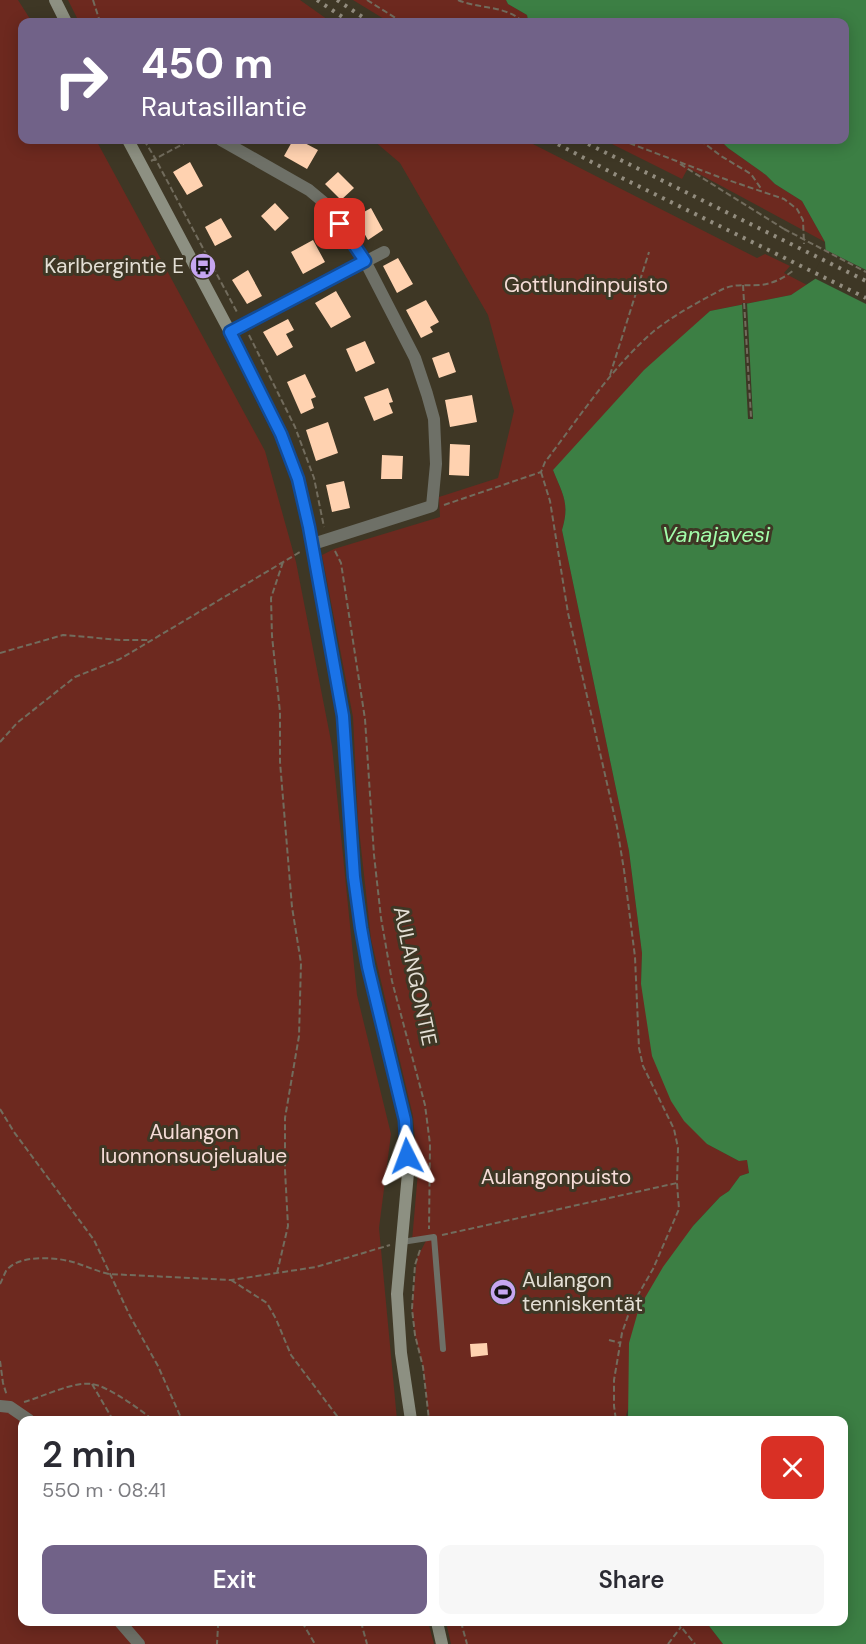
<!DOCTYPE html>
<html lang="en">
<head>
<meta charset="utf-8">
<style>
	:root { --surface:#fff; --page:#f7f7f7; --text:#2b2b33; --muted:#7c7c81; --accent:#716288 }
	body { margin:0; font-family:"DM Sans",sans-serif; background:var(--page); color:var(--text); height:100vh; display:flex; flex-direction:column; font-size:22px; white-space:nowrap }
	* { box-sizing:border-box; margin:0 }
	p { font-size:20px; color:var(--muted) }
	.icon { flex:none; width:33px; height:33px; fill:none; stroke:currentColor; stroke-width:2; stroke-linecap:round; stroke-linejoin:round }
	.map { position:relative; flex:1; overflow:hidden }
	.sheet { position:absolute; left:18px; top:1416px; width:830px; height:210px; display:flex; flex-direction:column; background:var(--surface); border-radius:12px; box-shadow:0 3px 15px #0003 }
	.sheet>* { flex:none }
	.top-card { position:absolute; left:18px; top:18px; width:831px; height:126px; border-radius:12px; box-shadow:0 3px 15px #0003; background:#716288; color:#fff; overflow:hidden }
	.pin { position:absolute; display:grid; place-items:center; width:51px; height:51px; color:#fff; margin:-26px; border-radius:12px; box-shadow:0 3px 9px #0006 }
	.me { position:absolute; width:66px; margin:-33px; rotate:357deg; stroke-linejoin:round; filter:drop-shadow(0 0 4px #0008) }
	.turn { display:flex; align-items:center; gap:21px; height:126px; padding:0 24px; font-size:27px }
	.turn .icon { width:78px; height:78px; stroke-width:2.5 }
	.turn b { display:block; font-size:42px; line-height:51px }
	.round { display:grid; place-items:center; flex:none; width:63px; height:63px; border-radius:12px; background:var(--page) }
	.headline { display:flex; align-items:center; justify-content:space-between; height:102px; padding:0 24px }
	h1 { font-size:36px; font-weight:600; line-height:45px }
	.cta { display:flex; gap:12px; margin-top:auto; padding:12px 24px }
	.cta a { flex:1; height:69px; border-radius:12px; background:var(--accent); color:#fff; font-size:24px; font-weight:600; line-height:69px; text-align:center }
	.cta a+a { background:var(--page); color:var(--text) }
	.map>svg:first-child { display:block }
	.green { fill:#6d291f }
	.water { fill:#3c7f44 }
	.pier { fill:#3e3725 }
	.building { fill:#ffd2b0 }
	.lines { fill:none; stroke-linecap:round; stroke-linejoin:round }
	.path { stroke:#726c5d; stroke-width:2; stroke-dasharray:6 3; stroke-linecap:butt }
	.service { stroke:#6e7067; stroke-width:6 }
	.minor { stroke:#6e7067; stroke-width:12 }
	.secondary { stroke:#8d9082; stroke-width:12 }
	.rail { stroke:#928c7e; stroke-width:4; stroke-dasharray:3 6; stroke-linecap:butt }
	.path-bridge { stroke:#726c5d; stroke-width:2; stroke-dasharray:6 3; stroke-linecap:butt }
	.route-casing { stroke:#114b97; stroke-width:15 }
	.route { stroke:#1a73e8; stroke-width:10 }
	.labels { text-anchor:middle; stroke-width:6; stroke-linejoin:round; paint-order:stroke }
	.poi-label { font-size:21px; fill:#e4dfd5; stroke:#3e3725; text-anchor:end }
	.park-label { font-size:21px; fill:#f5dcd7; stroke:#3e3725 }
	.street-label { font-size:21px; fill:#e4dfd5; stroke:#3e3725 }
	.water-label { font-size:22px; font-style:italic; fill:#a2fdaa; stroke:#3e3725 }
</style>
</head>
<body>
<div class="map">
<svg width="866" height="1644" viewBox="0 0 866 1644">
	<rect width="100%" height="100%" fill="#3e3725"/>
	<path class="green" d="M0 0H18L32 22H22V140H96L265 451 296 562 332 746 357 995 391 1134 379 1228 397 1420H22V1622H428L434 1644H0Z
		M68 0H300L331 22H79Z
		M353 0H506L508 4 527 15 528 20 534 22H389Z
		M373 140H525L757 258 765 254 790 266 784 273 807 285 791 295 710 311 553 470C563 495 570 503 562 530L629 851 642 953 641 984 707 1144 739 1161 747 1160 749 1173 740 1176 729 1191 720 1197 693 1226 626 1415 628 1420H429L423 1367 415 1335 412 1309 417 1258 427 1239 412 1241 418 1172 413 1116 371 939 358 820 353 717 322 555 334 549 440 517 439 497 498 478 514 411 488 315 400 163Z
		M604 140H720L728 148 766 175 775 184 802 201 825 242 688 168 682 179Z
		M446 1622H706L723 1644H451Z"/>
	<path class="water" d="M506 0H866V1644H723L706 1622H843V1420H628L629 1343 639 1308 663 1267 693 1226 720 1197 729 1191 740 1176 749 1173 747 1160 739 1161 707 1144 684 1121 671 1101 652 1056 641 984 642 953 629 851 562 530C570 503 563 495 553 470L644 370 710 311 791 295 815 279 826 255 825 242 802 201 775 184 766 175 728 148 720 140H844V22H534L528 20 527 15 508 4Z"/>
	<path class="pier" d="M822 248 866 270V304L812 277 823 255Z
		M742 303H747L753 419H748Z"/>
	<path class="building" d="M293 140H299L318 150 307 169 284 156Z
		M190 162 203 186 187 195 173 172Z
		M338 172 354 188 341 200 325 184Z
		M275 203 289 218 275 231 261 216Z
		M371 208 383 230 368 240 355 217Z
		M221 218 232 237 215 246 205 227Z
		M313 240 325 262 303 274 291 252Z
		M398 258 413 284 397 293 383 266Z
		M248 270 262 296 247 304 232 280Z
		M336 291 351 317 331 328 315 303Z
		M426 300 439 322 430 327 433 332 421 338 406 310Z
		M288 319 294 330 286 334 293 347 277 356 263 332Z
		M365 341 375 363 356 372 346 349Z
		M449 352 456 372 439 378 432 358Z
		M305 374 316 397 311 399 314 408 301 414 287 382Z
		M388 388 393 402 389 403 393 413 374 421 364 397Z
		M472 395 477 422 450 427 445 400Z
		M328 422 338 453 316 461 306 430Z
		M450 444 470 445 469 476 449 475Z
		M382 455 403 456 402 479H381Z
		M344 481 350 508 332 512 326 485Z
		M487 1343 488 1355 471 1357 470 1344Z"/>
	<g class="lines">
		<path class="path" d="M93 0 100 22
			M367 0 402 22
			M458 0C478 9 506 5 523 22
			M144 140 155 158 238 314
			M621 140 719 177 784 199 797 209 803 220 804 244
			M700 140 721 156 751 174 762 190
			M151 161 183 144 187 140
			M680 164 784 229
			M743 285 751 417
			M249 335 295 427 314 478 324 527
			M610 375 649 252
			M541 472 550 501 568 613 617 827 624 870 635 957 639 1048 643 1066 674 1129 678 1148 677 1183 679 1209 653 1269 631 1307 622 1333 614 1380V1406L616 1420
			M444 505 541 472 545 462C579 418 611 368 654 331 674 315 698 302 721 290 734 283 747 286 761 285 774 283 784 278 794 270
			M335 551 341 563 365 719 374 855 381 918 392 981 425 1105 430 1144 429 1229
			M0 653 63 635 121 640H148
			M0 742 17 723 75 677 120 659 300 552
			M0 1109 14 1132 94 1240 130 1316 158 1366 182 1420
			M442 1235 677 1183
			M420 1250 415 1265 412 1309 415 1335 423 1367 429 1420
			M277 1273 288 1226 285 1170V1118L299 1036 301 963 292 907 280 762V712L272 636 271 598 283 562
			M231 1280 267 1303 276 1319 291 1355 340 1420
			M0 1284C2 1280 4 1275 6 1271 17 1255 52 1257 69 1261 82 1264 95 1271 109 1274L231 1280 316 1267 390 1245
			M609 1340 620 1343
			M0 1361 3 1383 7 1396
			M92 1384 113 1420
			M24 1402C42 1397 74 1381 92 1384 108 1386 141 1410 153 1420
			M217 1622 218 1626 217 1644
			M302 1622 315 1644
			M361 1622 367 1644
			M461 1622 467 1644
			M677 1622 695 1644
			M668 1644 681 1627"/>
		<path class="service" d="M402 1242 434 1237 443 1349"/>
		<path class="minor" d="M221 140 309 190 327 205 365 261 415 358 427 394 434 419 436 464 432 506 313 544
			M230 332 384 252
			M0 1406 10 1407 29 1420
			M120 1622 139 1644"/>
		<path class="secondary" d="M55 0 66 22
			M128 140 230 332 281 434 298 479 309 527 343 716 354 877 361 928 368 967 405 1120 408 1173 397 1294 401 1353 411 1420
			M437 1622 442 1644"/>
		<path class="rail" d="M317 0 350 22
			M337 0 370 22
			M550 140 622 178 866 298
			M580 140 866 281"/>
		<path class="path-bridge" d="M784 229 866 272"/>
	</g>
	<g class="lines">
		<defs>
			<path id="route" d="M340 224 365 261 230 332 281 434 298 479 309 527 343 716 354 877 361 928 368 967 405 1120 407 1156"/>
		</defs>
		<use href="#route" class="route-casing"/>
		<use href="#route" class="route"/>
	</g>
	<defs>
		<symbol id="bus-disc" viewBox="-11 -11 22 22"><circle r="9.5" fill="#c6a6f0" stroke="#3e3725"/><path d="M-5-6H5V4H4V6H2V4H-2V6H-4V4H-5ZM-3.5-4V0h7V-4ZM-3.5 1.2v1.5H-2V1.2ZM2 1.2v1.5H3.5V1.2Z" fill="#111"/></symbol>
		<symbol id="stadium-disc" viewBox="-11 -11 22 22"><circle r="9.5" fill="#c6a6f0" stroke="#3e3725"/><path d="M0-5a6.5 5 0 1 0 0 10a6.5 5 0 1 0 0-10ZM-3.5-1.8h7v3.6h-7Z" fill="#111"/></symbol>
	</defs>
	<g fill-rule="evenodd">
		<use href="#bus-disc" x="188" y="251" width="30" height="30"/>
		<use href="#stadium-disc" x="488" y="1277" width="30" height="30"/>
	</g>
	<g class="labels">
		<g class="poi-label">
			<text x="184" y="273">Karlbergintie E</text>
			<text x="522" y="1287" text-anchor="start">Aulangon<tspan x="522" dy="24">tenniskentät</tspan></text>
		</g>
		<g class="park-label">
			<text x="586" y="292">Gottlundinpuisto</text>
			<text x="194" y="1139">Aulangon<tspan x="194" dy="24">luonnonsuojelualue</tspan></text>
			<text x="556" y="1184">Aulangonpuisto</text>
		</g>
		<g class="street-label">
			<text transform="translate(415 976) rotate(78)" y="7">AULANGONTIE</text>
		</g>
		<g class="water-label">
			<text x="716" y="542">Vanajavesi</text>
		</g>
	</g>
</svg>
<div class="pin" style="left:340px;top:224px;background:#d93025"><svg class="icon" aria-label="arrive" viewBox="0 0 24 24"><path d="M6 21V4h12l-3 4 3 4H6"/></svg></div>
<svg class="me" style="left:407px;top:1156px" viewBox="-20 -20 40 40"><path d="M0-17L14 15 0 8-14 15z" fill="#1a73e8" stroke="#fff" stroke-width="4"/></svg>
<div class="top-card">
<div class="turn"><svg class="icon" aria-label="right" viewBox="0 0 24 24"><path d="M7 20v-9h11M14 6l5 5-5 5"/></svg><div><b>450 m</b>Rautasillantie</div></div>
</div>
<section class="sheet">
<div class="headline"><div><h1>2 min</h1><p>550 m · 08:41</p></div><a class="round" style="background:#d93025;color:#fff"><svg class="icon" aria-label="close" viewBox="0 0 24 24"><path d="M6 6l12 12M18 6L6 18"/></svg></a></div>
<div class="cta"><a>Exit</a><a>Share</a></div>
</section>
</div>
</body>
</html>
